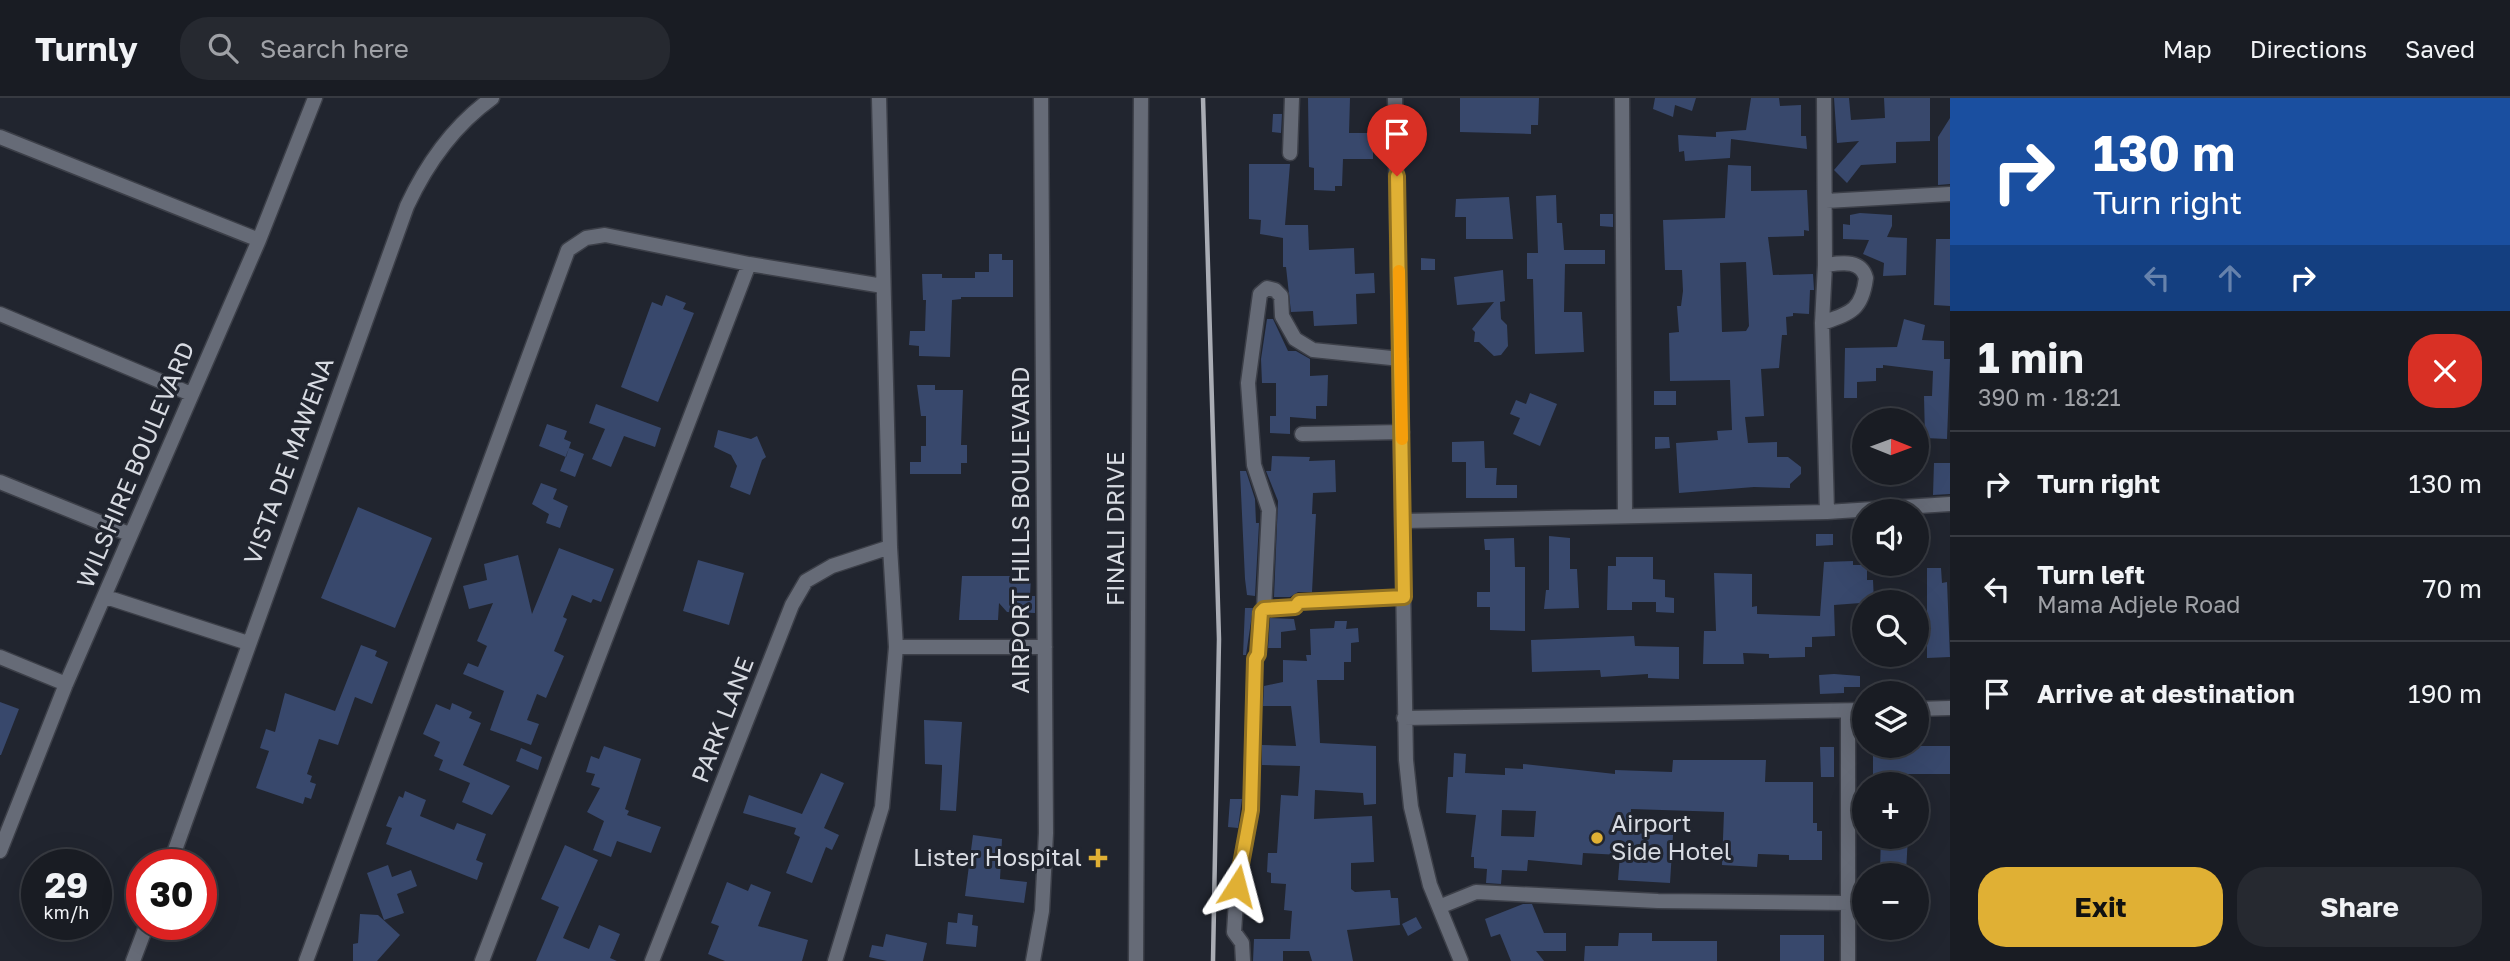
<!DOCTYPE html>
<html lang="en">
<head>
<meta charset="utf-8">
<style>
	:root { --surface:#191c23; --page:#262930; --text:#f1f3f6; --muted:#9fa1a6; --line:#373a41; --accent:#e0b034 }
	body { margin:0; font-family:"Golos Text",sans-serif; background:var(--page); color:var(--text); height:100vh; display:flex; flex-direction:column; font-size:26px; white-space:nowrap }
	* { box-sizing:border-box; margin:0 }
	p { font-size:23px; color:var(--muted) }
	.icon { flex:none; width:38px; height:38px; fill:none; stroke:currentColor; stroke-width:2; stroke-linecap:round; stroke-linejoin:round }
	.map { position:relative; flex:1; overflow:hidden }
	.sheet { display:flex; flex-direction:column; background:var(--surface); width:560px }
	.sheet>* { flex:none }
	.banner { background:#1a4fa0; color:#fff; overflow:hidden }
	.needle { width:46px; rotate:91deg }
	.buttons { position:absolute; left:1852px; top:310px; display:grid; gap:14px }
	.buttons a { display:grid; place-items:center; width:77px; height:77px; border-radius:50%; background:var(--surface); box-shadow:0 7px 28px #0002,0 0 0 2px var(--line); font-size:35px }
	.speed { position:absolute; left:21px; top:751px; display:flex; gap:14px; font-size:35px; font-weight:700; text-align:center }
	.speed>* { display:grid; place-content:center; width:91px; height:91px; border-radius:50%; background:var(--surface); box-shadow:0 7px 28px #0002,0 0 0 2px var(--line); line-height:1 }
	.speed small { font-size:18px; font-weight:400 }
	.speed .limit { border:10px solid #d22; background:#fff; color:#111 }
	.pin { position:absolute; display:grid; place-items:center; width:60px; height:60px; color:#fff; margin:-72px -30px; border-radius:50% 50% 50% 0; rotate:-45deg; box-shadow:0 0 7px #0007 }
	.pin .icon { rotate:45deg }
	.me { position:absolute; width:77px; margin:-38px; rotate:9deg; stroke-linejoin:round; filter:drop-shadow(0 0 5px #0008) }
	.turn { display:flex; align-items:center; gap:24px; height:147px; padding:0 28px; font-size:32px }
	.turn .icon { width:91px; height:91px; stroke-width:2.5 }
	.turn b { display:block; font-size:49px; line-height:60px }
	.lanes { display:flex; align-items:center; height:66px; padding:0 28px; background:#0003; justify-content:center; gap:35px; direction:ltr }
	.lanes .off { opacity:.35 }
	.round { display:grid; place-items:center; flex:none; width:74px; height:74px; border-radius:28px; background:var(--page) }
	.headline { display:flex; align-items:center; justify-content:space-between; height:119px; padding:0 28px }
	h1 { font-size:42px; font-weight:700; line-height:52px }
	.action { display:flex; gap:14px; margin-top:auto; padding:14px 28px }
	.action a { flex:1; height:80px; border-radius:28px; background:var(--accent); color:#111; font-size:28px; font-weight:700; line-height:80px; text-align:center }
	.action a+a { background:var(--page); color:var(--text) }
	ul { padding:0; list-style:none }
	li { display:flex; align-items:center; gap:21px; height:105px; padding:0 28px; border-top:2px solid var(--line) }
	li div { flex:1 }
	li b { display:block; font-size:26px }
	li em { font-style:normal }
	header { display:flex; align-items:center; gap:42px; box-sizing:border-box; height:98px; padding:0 35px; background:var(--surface); border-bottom:2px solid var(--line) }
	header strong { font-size:33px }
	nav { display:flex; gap:38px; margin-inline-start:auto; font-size:24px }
	.search { width:490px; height:63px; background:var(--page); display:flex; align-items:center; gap:18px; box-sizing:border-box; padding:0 24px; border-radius:28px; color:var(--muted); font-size:26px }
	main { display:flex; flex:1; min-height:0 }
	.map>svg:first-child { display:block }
	.building { fill:#38486c; fill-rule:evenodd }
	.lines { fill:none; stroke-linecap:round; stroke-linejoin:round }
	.minor-casing { stroke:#3c3f48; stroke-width:17 }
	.minor { stroke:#666b77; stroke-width:14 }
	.rail { stroke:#a9acb4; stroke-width:4.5 }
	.route-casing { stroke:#927222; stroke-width:18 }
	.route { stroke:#e0b034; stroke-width:12 }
	.slow { stroke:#f59e0b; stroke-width:12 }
	.poi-dot { fill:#e0b034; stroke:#21252f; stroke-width:2.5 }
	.labels { text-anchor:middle; stroke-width:6; stroke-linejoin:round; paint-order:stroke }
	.street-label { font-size:24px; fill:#d8dbe2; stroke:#21252f }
	.poi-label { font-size:24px; fill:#d8dbe2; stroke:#21252f; text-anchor:start }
</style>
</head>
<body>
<header>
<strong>Turnly</strong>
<div class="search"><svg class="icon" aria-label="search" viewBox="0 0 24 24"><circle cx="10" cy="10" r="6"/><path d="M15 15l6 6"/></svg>Search here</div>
<nav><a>Map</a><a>Directions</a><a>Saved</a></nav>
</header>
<main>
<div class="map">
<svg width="1950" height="863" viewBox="0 0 1950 863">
	<rect width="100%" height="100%" fill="#21252f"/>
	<path class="building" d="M1308 0H1350L1349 35H1373V61H1343L1342 88H1335V93L1314 92V70L1309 69Z
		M1460 0H1539L1538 27H1531V36L1460 34Z
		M1655 0H1696L1692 13 1675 7 1673 19 1653 11Z
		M1751 0H1779L1780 8 1801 7V38H1806L1807 51 1731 41 1730 60 1685 63 1684 53 1679 54 1678 37 1716 39V34L1746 32Z
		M1834 0H1849L1851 22 1885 20 1884 0H1930V43L1896 44V65L1861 67 1847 85 1834 72 1859 43 1837 45Z
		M1273 16H1282L1281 35 1272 34Z
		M1950 20V86L1938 87V39Z
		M1249 66H1290L1285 127H1308L1309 152 1354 150 1355 176 1374 175 1375 195 1356 196 1357 226 1314 228 1313 213 1291 214 1286 169H1283V140L1260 136 1261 122 1249 121Z
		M1728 67 1751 68V93L1807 92 1809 133 1804 132V138L1768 139 1773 177 1813 176 1814 192H1810L1809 216 1793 215V218L1786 219 1787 237H1782L1779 270 1761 271 1764 318 1745 319 1748 345 1777 344V359H1788L1801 369V376L1790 386V390L1754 389 1679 395 1676 345 1718 342 1717 333 1732 332 1730 282 1670 283 1669 235 1679 234 1677 208H1681L1683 193 1682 172H1665L1663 122 1725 120ZM1746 164 1749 228 1746 233 1722 234 1720 165Z
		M1556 97 1557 125H1562L1564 152H1605V166H1565L1564 214H1582L1584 254 1535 256 1533 181H1527V155H1538L1536 98Z
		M1509 99 1513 141H1466V119H1455L1456 101Z
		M1860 115 1892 117V128L1887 139 1907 140 1906 177 1883 178 1884 165 1863 156 1869 142 1843 141V126L1850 127V117Z
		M1600 116H1613V129L1600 128Z
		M1936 141H1950V208L1934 207Z
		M989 156H1002V162H1013V199H961V201L952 202 950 259 919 258V248L909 247 910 233H925L926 202H923L922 176H942V180H975V174H989Z
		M1421 160 1435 161V172H1421Z
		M1503 172 1505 203 1500 204 1501 221 1507 227 1508 248 1501 257 1494 258 1479 244H1474L1475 234 1472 231 1494 204 1457 207 1454 179Z
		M666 197 686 205 683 211 694 215 658 304 621 289 652 204 662 208Z
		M1267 221H1273L1288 253H1296L1310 261V278L1328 277 1327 308H1316V321L1290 319V336L1270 335V318H1276V285H1262L1261 261Z
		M1904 221 1925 227 1922 242 1944 243V261H1950L1947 341 1925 340 1924 298H1932L1933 273 1883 267V270H1876V283L1857 284V300H1844L1845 250 1897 249Z
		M917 287H935V292H963L961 347H967V365H961V376H910V364H921V348H926V318H921Z
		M1654 293H1676V307H1654Z
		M1530 295 1557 306 1540 348 1513 336 1520 320 1510 316 1516 302 1526 306Z
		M596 306 661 330 655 349 624 338 611 369 592 361 605 331 589 325Z
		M547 326 567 333 564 341 571 344 566 359 539 348Z
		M718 332 751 341 757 338 766 359 762 362 750 397 730 389 737 368 731 357 714 349Z
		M1655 339H1669L1670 350 1655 351Z
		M1484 343 1485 370H1497L1496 387H1517V400H1466V364H1452V344Z
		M569 350 584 356 575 379 560 373Z
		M1272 358 1310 359 1309 363 1335 362 1336 394 1313 395 1312 416H1316L1312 494H1298L1290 499H1274L1278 403 1266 373H1271Z
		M1934 365H1950V396L1933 397Z
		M1240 373H1246L1255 401 1256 425H1259L1255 498 1247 497 1245 481Z
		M541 385 557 391 553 401 568 408 560 430 546 425 549 416 532 406Z
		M358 409 432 440 395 530 321 500Z
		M1816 436H1833V447L1816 448Z
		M1549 438 1570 440V471H1577L1579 510 1544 511 1546 492H1549Z
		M1514 440 1515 469H1525V533L1490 532V509H1477V494H1490V452H1485L1484 441Z
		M559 450 614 471 601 504 593 501 591 505 572 497 563 519 567 521 554 553 564 558 546 600 537 596 527 622 539 626 531 647 490 632 504 593 463 576 468 565 478 569 487 548 477 543 493 505 469 511 463 488 487 482 484 466 518 457 532 516Z
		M1616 459H1653V481L1665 482V499L1674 500V515L1656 514V504H1632V512H1607L1608 468H1616Z
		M698 462 744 475 729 527 683 513Z
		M1853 463V467H1867V482H1873L1874 504 1834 507 1835 538 1812 539V549H1805V559L1769 560V556L1743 555 1744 566H1703L1704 533H1716L1714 475 1752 476V509L1757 508V516L1820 518 1824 464Z
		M1927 470H1941L1942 485 1947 484 1950 559 1927 560Z
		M962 478H1031L1030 498H1035V515L1007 514 999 505 998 522H959Z
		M1245 510H1253L1246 557H1243Z
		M1270 520 1294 521 1296 532 1281 534V550H1268Z
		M1335 523H1347L1346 531 1358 530 1359 544 1351 545V564H1344V582H1317L1320 645 1376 648V706L1364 707 1363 695 1315 692 1314 721 1372 718 1374 764 1351 765V791L1355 794 1390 792 1391 800H1398L1400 827 1347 832 1353 863H1312L1309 853H1283V863H1253L1254 841H1290L1292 813 1284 812 1286 786 1271 785V775L1267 774 1268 755H1277L1281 697 1298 698 1300 668 1262 667V647L1296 648 1291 608H1263L1264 588 1283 584V562L1307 563 1306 557H1311L1310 531 1334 530Z
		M1634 538 1635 548 1679 549V581L1648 580V576L1601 579 1600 572 1532 574 1531 542Z
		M361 547 377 553 375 558 388 564 372 606 355 599 338 647 319 641 307 676 312 678 310 684 316 686 311 701 305 699 303 706 256 690 269 653 260 650 266 631 275 634 285 595 335 613Z
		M1834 576 1860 578V589H1844V595L1820 596 1819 577Z
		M0 604 19 611 1 657H0Z
		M452 605 472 614 469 620 481 625 463 667 510 688 492 717 462 704 470 685 439 672 443 662 434 658 440 644 423 636 436 606 450 612Z
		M924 622 962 624 956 713 940 712 942 671V667L925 666Z
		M604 648 641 661 625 711 629 713 627 717 661 729 651 755 617 743 611 759 593 752 604 723 587 714 600 690 591 687 595 676 586 674 591 658 599 661Z
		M1873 648H1950V676H1873Z
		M1820 649H1834V679H1821Z
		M521 650 542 659 538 672 516 663Z
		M1454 655 1466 656 1465 675 1505 677V670L1523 671V666L1615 676V672L1672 674 1673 662H1766L1765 684H1813V725H1817V733H1822V762H1789V757L1758 756 1757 769 1722 767 1724 714 1631 711 1630 735 1673 737 1670 785 1618 782 1620 757 1583 755 1582 767 1528 762 1527 773 1502 772 1501 786 1486 785 1487 771 1474 770V759H1471L1476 717 1446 715 1448 679H1453ZM1502 712 1536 713 1534 739 1501 738Z
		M821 675 844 685 824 730 839 737 832 752 826 749 812 785 786 775 800 739 794 736 796 730 743 715 749 697 802 716Z
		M405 693 426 702 420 718 454 732 457 725 486 736 476 762 483 765 477 782 386 746 392 730 386 728 399 698 403 700Z
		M1230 701H1242L1238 730 1228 729Z
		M973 737 1002 741 1000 781 1027 784 1024 805 965 798Z
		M1881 738H1908L1906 774 1880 773Z
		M565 747 598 762 563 840 589 851 599 827 620 836 610 860 617 863H536L559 809 541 801Z
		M388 767 392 779 411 772 417 788 397 796 404 815 384 822 367 775Z
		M727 784 748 793 751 786 771 794 758 828 808 842 802 863H725L708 856 719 828 711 825Z
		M1523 806H1532L1544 835H1566V853H1536L1544 863H1511L1500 836 1491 839 1485 821Z
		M958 815 973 817 972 827 978 828 976 849 946 846 948 824 957 825Z
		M360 816 378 817 400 837 377 863H353V846L358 845Z
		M1416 819 1422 830 1408 838 1402 826Z
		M1619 835H1652V843H1717V863H1584L1585 848H1618Z
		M886 836 927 845 923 863H887L869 859 872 847 883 849Z
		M1780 837H1824V863H1780Z"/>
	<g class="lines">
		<defs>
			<path id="minor" d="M1395 0 1406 662 1411 709 1430 787 1461 863
				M1622 0 1625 416
				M1824 0 1825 167 1822 225 1827 414
				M0 39 259 142
				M1290 55 1292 0
				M1826 103 1950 96
				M0 216 191 296
				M1822 225C1851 215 1862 212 1866 180 1861 161 1841 165 1825 167
				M1302 336 1402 334
				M0 384 129 436
				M1404 423 1827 414 1950 406
				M106 499 248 545
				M1264 511 1269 412 1254 367 1248 285 1260 196 1267 190 1275 192 1281 198 1282 218 1295 241 1313 252 1401 261
				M896 549H1045
				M0 559 66 586
				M1916 611 1950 610
				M1404 620 1864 612
				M0 753 66 586 259 142 315 0
				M170 766 407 108C427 65 453 28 492 0
				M1439 809 1476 794 1658 803 1849 805
				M133 863 147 826
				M306 863 568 152 586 140 605 137 749 166 883 188
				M482 863 749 166
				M652 863 792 507 806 483 832 468 890 449
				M835 863 882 709 896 549 890 449 879 0
				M1033 863 1042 813 1046 735 1041 0
				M1136 863 1141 0
				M1243 863 1242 845 1234 834 1237 788 1251 712 1255 561 1258 556 1261 514 1264 511 1295 509 1299 504 1404 499
				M1848 863V613"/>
		</defs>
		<use href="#minor" class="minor-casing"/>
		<use href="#minor" class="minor"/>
		<path class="rail" d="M1203 0 1219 541 1213 863"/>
	</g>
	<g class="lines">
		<defs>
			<path id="route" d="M1237 788 1251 712 1255 561 1258 556 1261 514 1264 511 1295 509 1299 504 1404 499 1397 78"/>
		</defs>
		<use href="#route" class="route-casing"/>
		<use href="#route" class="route"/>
		<path class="slow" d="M1399 173 1402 341"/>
	</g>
	<g class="poi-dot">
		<circle cx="1597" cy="740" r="7"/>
		<path d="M1094.5 749.5h7v7h7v7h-7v7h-7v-7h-7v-7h7z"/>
	</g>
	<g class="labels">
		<g class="street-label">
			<text transform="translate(289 363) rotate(-70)" y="8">VISTA DE MAWENA</text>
			<text transform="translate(136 367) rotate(-67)" y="8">WILSHIRE BOULEVARD</text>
			<text transform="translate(1116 431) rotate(-90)" y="8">FINALI DRIVE</text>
			<text transform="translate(1021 432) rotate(-90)" y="8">AIRPORT HILLS BOULEVARD</text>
			<text transform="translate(723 622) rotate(-69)" y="8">PARK LANE</text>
		</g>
		<g class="poi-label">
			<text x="1611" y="734">Airport<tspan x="1611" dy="28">Side Hotel</tspan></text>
			<text x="1082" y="768" text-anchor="end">Lister Hospital</text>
		</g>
	</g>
</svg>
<div class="buttons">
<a><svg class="needle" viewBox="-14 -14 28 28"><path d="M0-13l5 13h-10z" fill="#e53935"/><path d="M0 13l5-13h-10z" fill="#9fa1a6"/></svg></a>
<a><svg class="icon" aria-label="sound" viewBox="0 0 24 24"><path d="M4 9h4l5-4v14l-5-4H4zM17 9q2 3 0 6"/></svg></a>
<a><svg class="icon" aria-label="search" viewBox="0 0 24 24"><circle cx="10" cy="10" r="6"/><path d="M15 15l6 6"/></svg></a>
<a><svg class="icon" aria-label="layers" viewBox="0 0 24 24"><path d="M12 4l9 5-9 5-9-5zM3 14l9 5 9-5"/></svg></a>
<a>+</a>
<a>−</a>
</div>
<div class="speed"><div>29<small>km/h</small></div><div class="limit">30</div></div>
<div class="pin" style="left:1397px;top:78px;background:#d93025"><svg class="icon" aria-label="arrive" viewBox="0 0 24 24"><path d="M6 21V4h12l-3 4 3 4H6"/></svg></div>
<svg class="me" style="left:1237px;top:788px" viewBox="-20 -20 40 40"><path d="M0-17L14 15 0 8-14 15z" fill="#e0b034" stroke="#fff" stroke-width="4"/></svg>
</div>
<section class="sheet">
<div class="banner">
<div class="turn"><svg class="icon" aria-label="right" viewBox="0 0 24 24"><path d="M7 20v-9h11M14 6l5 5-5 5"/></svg><div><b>130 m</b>Turn right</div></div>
<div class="lanes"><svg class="icon off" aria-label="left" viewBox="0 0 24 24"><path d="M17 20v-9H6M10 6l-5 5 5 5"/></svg><svg class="icon off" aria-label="ahead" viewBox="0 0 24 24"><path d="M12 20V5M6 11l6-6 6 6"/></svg><svg class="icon" aria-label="right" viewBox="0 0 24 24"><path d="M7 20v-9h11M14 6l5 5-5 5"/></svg></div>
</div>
<div class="headline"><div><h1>1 min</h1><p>390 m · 18:21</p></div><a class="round" style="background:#d93025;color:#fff"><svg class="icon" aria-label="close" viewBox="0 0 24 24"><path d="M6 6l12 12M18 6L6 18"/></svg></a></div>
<ul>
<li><svg class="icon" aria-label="right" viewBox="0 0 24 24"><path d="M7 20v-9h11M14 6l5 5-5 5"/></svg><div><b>Turn right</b></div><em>130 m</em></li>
<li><svg class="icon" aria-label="left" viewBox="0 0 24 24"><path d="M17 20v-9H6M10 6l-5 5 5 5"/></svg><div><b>Turn left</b><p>Mama Adjele Road</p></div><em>70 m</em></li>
<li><svg class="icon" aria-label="arrive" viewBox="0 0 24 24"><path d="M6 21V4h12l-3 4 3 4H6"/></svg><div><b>Arrive at destination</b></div><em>190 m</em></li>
</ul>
<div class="action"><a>Exit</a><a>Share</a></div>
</section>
</main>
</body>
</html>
